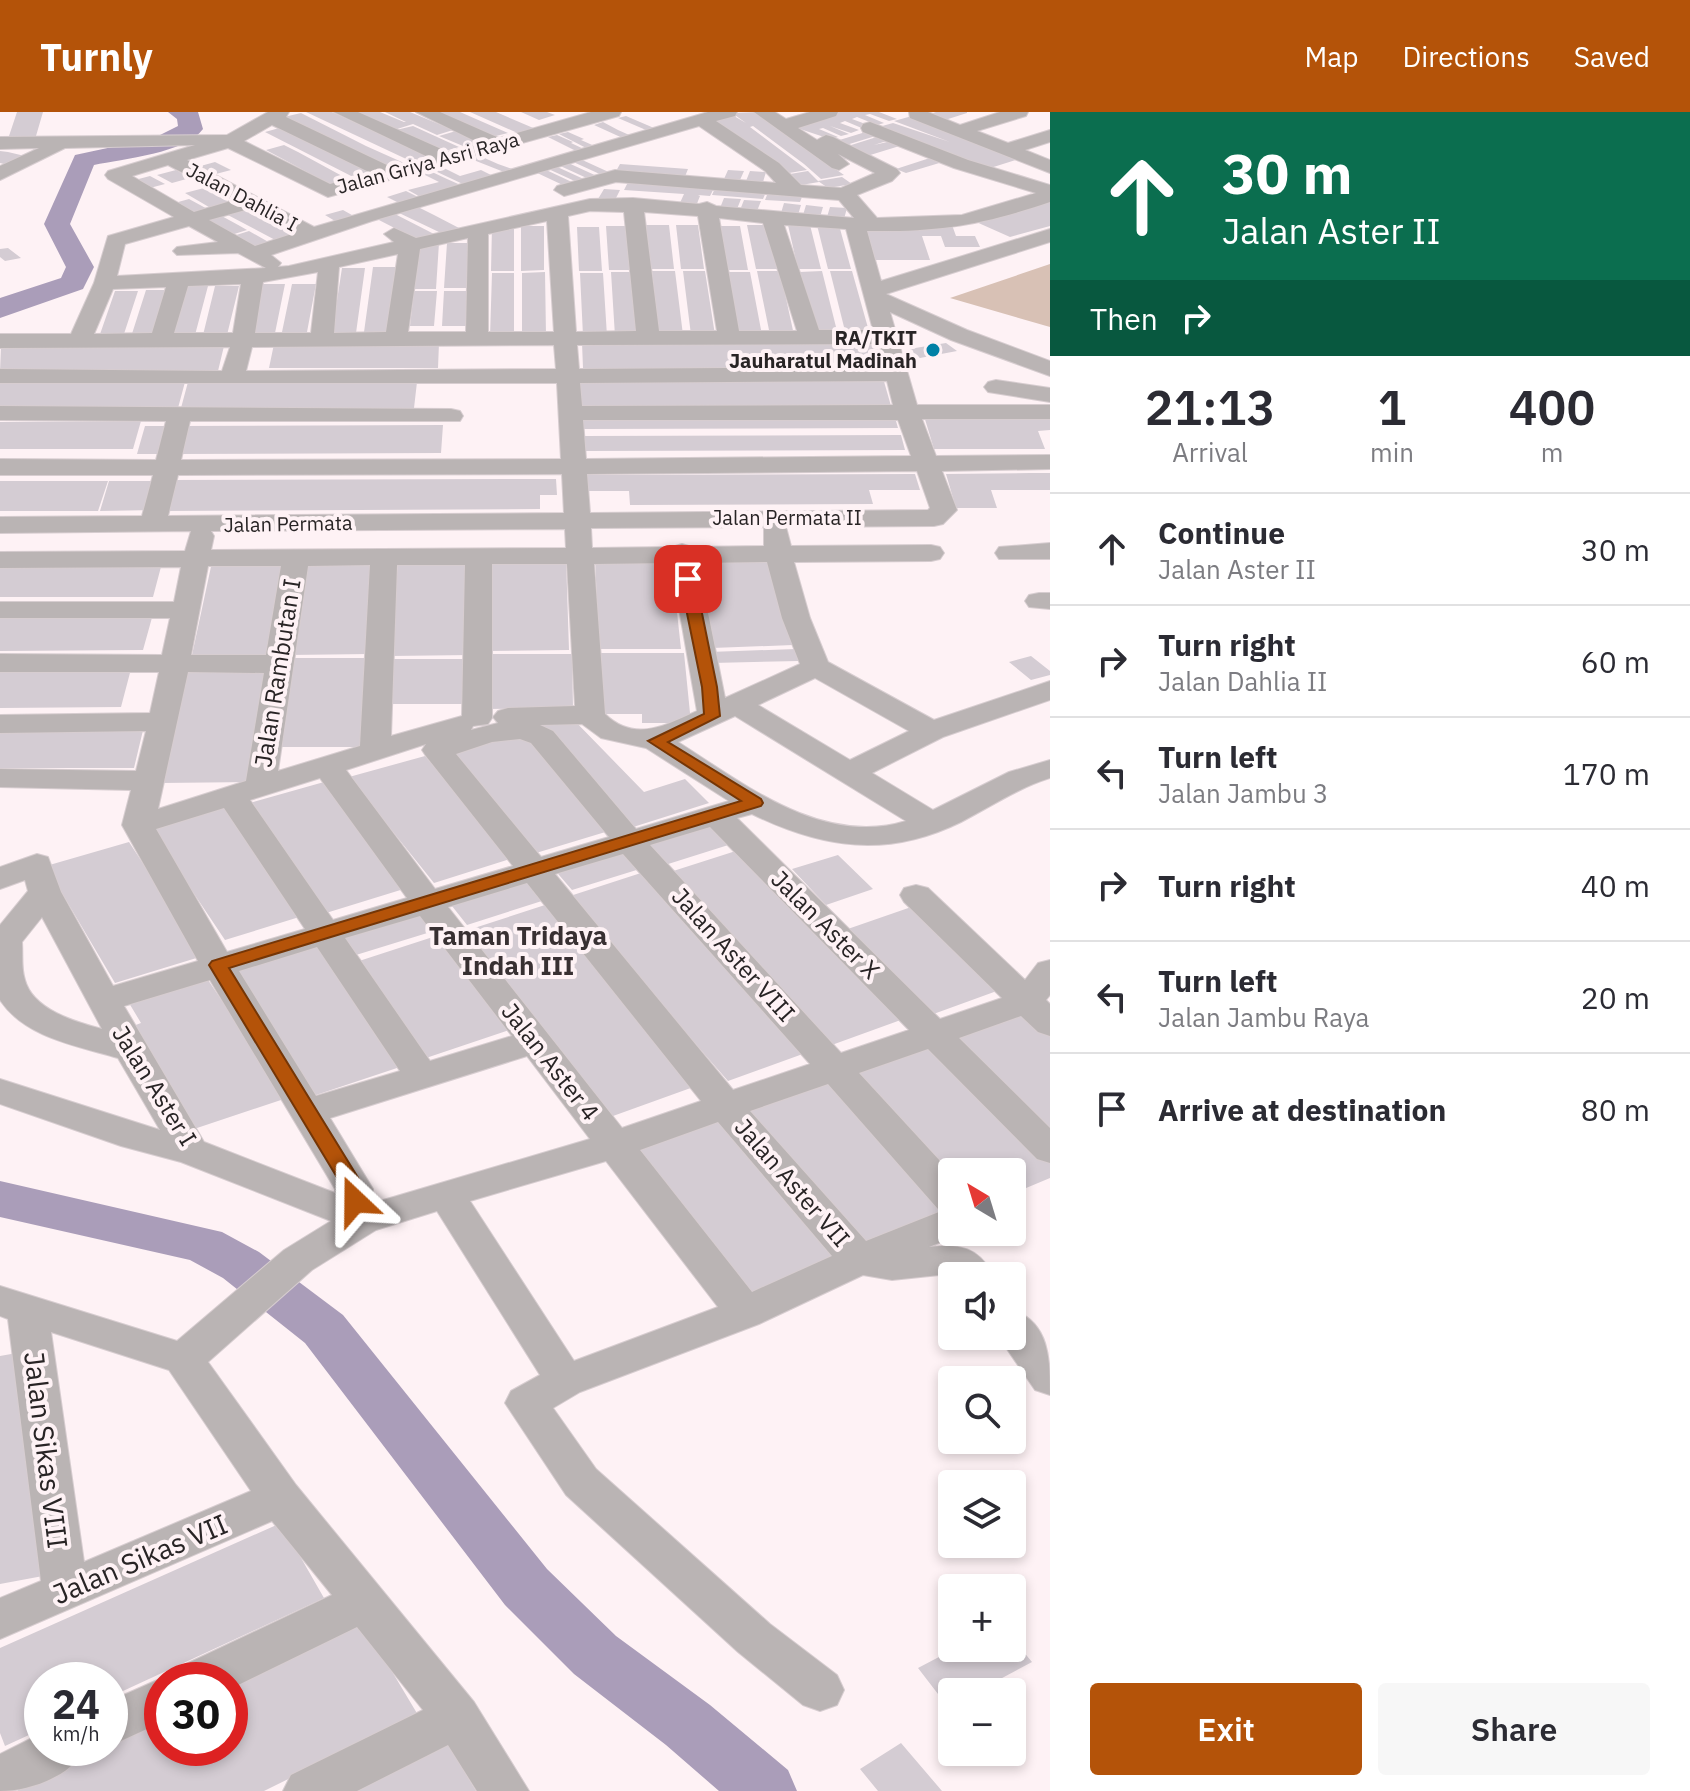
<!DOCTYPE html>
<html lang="en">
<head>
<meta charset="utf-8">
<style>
	:root { --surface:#fff; --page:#f7f7f7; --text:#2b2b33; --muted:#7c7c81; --line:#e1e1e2; --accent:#b45309 }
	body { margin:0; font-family:"IBM Plex Sans",sans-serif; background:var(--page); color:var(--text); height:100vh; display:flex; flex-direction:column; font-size:30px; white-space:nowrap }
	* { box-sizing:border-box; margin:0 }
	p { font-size:26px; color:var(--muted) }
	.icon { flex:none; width:44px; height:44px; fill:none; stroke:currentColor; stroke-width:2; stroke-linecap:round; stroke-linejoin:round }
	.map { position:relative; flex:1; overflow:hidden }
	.details { display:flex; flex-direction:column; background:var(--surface); width:640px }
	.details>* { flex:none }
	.top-card { background:#0b6e4f; color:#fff; overflow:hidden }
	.needle { width:52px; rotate:322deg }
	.tools { position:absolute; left:938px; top:1046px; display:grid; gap:16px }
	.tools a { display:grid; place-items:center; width:88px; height:88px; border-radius:8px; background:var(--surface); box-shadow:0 4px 12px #0003; font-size:40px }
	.speed { position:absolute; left:24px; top:1550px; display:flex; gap:16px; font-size:40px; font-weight:700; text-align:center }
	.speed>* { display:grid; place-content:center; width:104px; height:104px; border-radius:50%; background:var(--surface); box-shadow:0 4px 12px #0003; line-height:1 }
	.speed small { font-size:20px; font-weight:400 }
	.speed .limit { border:12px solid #d22; background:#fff; color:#111 }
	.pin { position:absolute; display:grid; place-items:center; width:68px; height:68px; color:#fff; margin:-34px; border-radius:16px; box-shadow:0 4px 12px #0006 }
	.me { position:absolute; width:88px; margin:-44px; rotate:337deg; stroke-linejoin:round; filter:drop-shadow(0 0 6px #0008) }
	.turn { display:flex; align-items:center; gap:28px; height:168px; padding:0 40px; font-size:36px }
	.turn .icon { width:104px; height:104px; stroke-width:2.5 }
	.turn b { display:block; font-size:56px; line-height:68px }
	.then { display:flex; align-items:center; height:76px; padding:0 40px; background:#0003; gap:16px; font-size:30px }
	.eta { display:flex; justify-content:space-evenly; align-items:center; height:136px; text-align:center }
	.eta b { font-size:48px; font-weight:600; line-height:56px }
	.action { display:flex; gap:16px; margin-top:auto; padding:16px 40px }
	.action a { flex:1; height:92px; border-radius:8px; background:var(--accent); color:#fff; font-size:32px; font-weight:600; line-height:92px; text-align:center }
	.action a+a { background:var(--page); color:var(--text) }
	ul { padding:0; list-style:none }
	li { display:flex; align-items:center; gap:24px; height:112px; padding:0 40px; border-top:2px solid var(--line) }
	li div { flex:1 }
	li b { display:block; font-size:30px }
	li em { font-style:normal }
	header { display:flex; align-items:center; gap:48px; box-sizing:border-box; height:112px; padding:0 40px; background:var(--accent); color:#fff }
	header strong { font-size:38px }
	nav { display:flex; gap:44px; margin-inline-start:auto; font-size:28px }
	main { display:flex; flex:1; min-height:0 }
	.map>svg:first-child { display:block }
	.green { fill:#d8c1b5 }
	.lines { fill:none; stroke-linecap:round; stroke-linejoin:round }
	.river { fill:#aa9db9; fill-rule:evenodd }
	.building { fill:#d4ccd3 }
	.minor-casing { stroke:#d7cdd0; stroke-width:2 }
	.minor { fill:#bab4b4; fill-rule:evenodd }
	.route { fill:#b45309; stroke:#753606; stroke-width:2 }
	.poi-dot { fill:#0081a6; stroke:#fef2f5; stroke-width:3 }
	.labels { text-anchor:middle; stroke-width:8; stroke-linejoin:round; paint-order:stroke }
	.far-street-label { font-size:20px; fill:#282425; stroke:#fef2f5 }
	.far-poi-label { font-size:20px; font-weight:bold; fill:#282425; stroke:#fef2f5; text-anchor:end }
	.street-label { font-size:24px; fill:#282425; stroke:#fef2f5 }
	.neighbourhood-label { font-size:26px; font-weight:bold; fill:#383032; stroke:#fef2f5 }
	.near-street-label { font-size:28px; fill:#282425; stroke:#fef2f5 }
</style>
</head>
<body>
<header>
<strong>Turnly</strong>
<nav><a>Map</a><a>Directions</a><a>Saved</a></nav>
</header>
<main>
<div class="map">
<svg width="1050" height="1679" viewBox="0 0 1050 1679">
	<rect width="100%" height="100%" fill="#fef2f5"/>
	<path class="green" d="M1050 152V215L950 186Z"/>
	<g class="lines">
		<path class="river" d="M168 0H198L203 17C186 41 123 47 94 53L70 112 94 155 83 177 0 206V186L61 166 66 155 44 112 75 43 154 26 178 14 177 7Z
			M0 1069 222 1120 259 1140 343 1203 547 1457 616 1524 710 1593 788 1658 797 1679H719L666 1633 574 1562 505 1493 305 1231 223 1166 190 1148 0 1105Z"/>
	</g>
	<path class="building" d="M17 0H43L36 24H9Z
		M306 0H332L436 48 419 53Z
		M355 0H380L404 10H406L385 0H410L453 18 437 23 413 12 394 18Z
		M435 0H460L508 21 492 25Z
		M470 0H496L538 18 522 23Z
		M521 0H547L555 3 539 8Z
		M757 0 834 56 844 63 821 67 804 52 753 14 750 15 807 58 783 62 712 7 734 4 746 11 732 1Z
		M835 0H879L897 7 889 9 870 2 865 3 884 11 877 13 857 5 852 7 871 14 864 17 845 9 840 11 859 18 851 21 830 14 849 22 841 24 823 16 819 17 838 25 830 27 788 13Z
		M936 0H967V1L945 8 930 2Z
		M301 1 366 34 413 55 396 60 284 5Z
		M626 4 661 19 653 21 618 6Z
		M912 4 1022 46 984 58 875 16 893 11 950 30 894 9Z
		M603 10 618 18 636 26 627 28 594 13Z
		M413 14 459 35 442 40 396 18Z
		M283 15 379 64 361 69 265 20Z
		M872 18 882 22 843 34 833 30Z
		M456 19 480 30 463 34 439 24Z
		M568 20 584 27 581 28 599 36 590 38 559 22Z
		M557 23 573 30 571 31 588 39 580 41 548 25Z
		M883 23 893 27 874 33 896 28 906 32 867 44 845 35Z
		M284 33 298 40 355 71 337 76 266 38Z
		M0 39 8 40 29 45 12 54 0 51Z
		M480 44 498 52 518 59 509 62 471 47Z
		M936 44 946 49 906 61 896 57Z
		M578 46 613 62 604 64 569 48Z
		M564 49 599 65 591 68 556 52Z
		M215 50 231 58 212 63 197 55Z
		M620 52 688 57 684 67 615 61Z
		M553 53 588 69 579 71 544 55Z
		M442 55 460 64 481 58 497 66 467 74 433 58Z
		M542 56 576 72 567 75 533 59Z
		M176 58 190 66 172 71 157 63Z
		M728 58 744 59 740 68 724 67Z
		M430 59 447 67 465 75 424 87 408 78 439 70 421 61Z
		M750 59 766 60 763 70 746 69Z
		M808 59 819 70 795 74 784 63Z
		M150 64 165 72 146 77 131 69Z
		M842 65 852 72 828 76 818 69Z
		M629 68 715 74 710 84 698 83 700 84 696 94 679 93 684 82 624 78Z
		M716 74 767 78 763 87 712 83Z
		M204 76 226 88 233 93 214 98 185 81Z
		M604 77 620 78 615 88 598 87Z
		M769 78 804 80 800 90 765 88Z
		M406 79 422 87 403 93 387 85Z
		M724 86 741 87 737 97 720 96Z
		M189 87 213 100 194 105 171 92Z
		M744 88 761 89 757 99 740 98Z
		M1050 88V114L1010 125 974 109Z
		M784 91 801 93 798 103 781 101Z
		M806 93 823 95 820 105 803 103Z
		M416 94 434 103 459 116 441 121 397 100Z
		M830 95 847 96 844 107 827 105Z
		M243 96 259 104 298 125 279 130 224 101Z
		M343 98 359 107 340 112 325 103Z
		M393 101 434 122 416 127 375 106Z
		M218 102 240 114 247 118 228 124 199 107Z
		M646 113H669L674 157H651Z
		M676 113H698L704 157H681Z
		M747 113H769L779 157H756Z
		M788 113H810L821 157H798Z
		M817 113H839L851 157H828Z
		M862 113H952L956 124H975L980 135H945L941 124H922L930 148H873Z
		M521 114H544V158L521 159Z
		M606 114H628L632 158H609Z
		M718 114H740L748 158H725Z
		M492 115H514V159H491Z
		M577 115H599L602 159H579Z
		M249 119 272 132 253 137 230 125Z
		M417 131H439L436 177H413Z
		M447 131H469L467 176H444Z
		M8 136 21 146 5 149 0 145V137Z
		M373 155H396L388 220H364Z
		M342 156H365L356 221H332Z
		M652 159H675L683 223H659Z
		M683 159H705L715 223H691Z
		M757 159H780L794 223H770Z
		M822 159 838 223H814L799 160Z
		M830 159H852L870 223H846Z
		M545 160 546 224H522V161Z
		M611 160H633L639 224H615Z
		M727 160H750L762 223H738Z
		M492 161H514V225H490Z
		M580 161H603L607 224H583Z
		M261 172H285L275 221H250Z
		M292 172H316L307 220H282Z
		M184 174H208L195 223H170Z
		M215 174H239L227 223H203Z
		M146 178H169L155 228H130Z
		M115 179H138L122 228H98Z
		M414 179H437L434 214H410Z
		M444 179H468L466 214H442Z
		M877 230 884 256H583L582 231Z
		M439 231 438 256H269L274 232Z
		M946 231 957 239 920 246 909 237Z
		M224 234 218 259 0 260 1 235Z
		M883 266 891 294 581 295 580 267Z
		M185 270 178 296 0 297V271Z
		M188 270H417L414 296H181Z
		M894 302 898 316 582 317V303Z
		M924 304H1050V318L1038 319 1045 337H934Z
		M141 309 133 337H0V310Z
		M443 313 441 341 174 342 180 314Z
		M145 314H174L167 342H137Z
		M901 323 905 338 584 339 583 324Z
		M1030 361H1050V378H991L997 396H956L946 362Z
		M915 362 920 378H869L873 392 630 393 629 379H585L584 363Z
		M556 367 557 383H540V397L162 399 170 368Z
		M0 369H108L98 399H0Z
		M109 369H162L155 398 100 399Z
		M767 442 793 533 712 536 692 444Z
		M595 445H671L681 537H599Z
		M490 446H566L569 538 488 539Z
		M212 450H288L273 542 192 543Z
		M302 450H379L370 542 288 543Z
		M162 451 153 485H0V452Z
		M398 451H474L471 543 389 544Z
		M153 502 143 538 0 539V503Z
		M796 537 799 549 712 551 709 540Z
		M596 541H684L691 611H642V602H599Z
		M484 542H572L573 596 483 597Z
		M1031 544 1050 559V563L1031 568 1009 550Z
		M284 546H372L363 635H270Z
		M386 547H474L472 592H382Z
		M186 552 273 553 254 670 160 671Z
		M0 557H131L121 595 0 596Z
		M570 604 644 680 685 667 709 691 630 716 534 614Z
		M511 610 612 718 536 741 439 630Z
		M0 614H144L134 656H0Z
		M425 644 513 746 434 771 349 665Z
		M324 670 407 776 326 801 246 692Z
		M230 693 309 802 225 828 150 716Z
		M719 708 741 729 665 753 644 731Z
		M129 730 203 844 115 871 46 754Z
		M623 734 643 756 572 778 553 756Z
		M742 737 909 905 829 934 667 761Z
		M838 743 873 777 826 793 792 757Z
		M644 760 811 939 728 969 567 785Z
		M525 765 545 788 467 813 448 789Z
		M545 793 699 973 613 1004 465 819Z
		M917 793 1005 876 928 904 842 819Z
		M419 795 437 818 356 843 340 820Z
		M439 823 512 917 426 946 356 850Z
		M315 829 406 953 316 983 251 884 254 883 235 854Z
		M204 862 287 986 194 1017 133 914 141 911 126 886Z
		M1021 897 1050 924V1033L943 926Z
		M931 930 1050 1050V1066L1012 1082V1060H952V1069L850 960Z
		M828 965 952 1100V1103L866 1138 744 997Z
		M722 1002 843 1144 752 1181 635 1034Z
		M28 1239 43 1464 0 1472V1244Z
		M281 1411 324 1486 110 1585V1568H42V1617L5 1634 0 1621V1536Z
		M357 1501 418 1603 264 1679H18L11 1664 70 1636H110V1617L162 1593V1636H230V1568H214Z
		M1012 1526 1032 1550 976 1580H952V1593L948 1595 918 1556 956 1536H1012Z
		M446 1629 476 1679H347Z
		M901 1631 942 1679H878L860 1657Z"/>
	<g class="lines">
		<defs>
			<path id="minor" d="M268 0H289L286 5 391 55 428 45 334 0H358L448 40 479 31 416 0H440L499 26 591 0H621L619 4 328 85 228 36 187 48 314 115 708 0H737L735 4 716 9 779 51 801 73 841 76 875 61 838 42 849 52 839 58 832 56 754 0H775L786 7 810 0H838L836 4 798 16 817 28 826 23 833 25 897 57 900 61 892 69 857 83 877 106 962 103 1036 81 954 56 863 20 861 16 863 12 870 10 968 48 1050 73V90C982 113 939 120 867 119L881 169 1050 117V130L886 182 967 218 1050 249V264L951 228 890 200 917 293H1050V307H922L936 344 1050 343V357L942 359 957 398 943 412 934 414 786 415 791 434 931 433 940 435 944 441 940 447 931 449 794 450 810 506 828 550 934 608 1050 569V588L943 625 872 661 933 698 1009 660 1050 648V666C1018 676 990 695 961 710 888 746 823 737 752 702L737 706 940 907 1002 886 904 790 900 783 904 776 916 773 928 776 1025 868 1038 851 1050 848V883L1046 888 1050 892V924L1038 920 1021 904 959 926 1050 1016V1051L1037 1047 928 937 859 961 952 1062V1120H966L929 1135C961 1132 978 1135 994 1164L952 1166 949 1162 892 1168 863 1163 759 1212 580 1280 553 1296 596 1357 770 1512 837 1563 844 1578 837 1593 820 1599 803 1593 738 1540 566 1383 505 1291 511 1279 540 1263 437 1099 376 1118 312 1158 208 1250 296 1373 474 1590 529 1679H477L448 1633 357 1679H283L291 1663 423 1598 357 1515 230 1577V1568H177L184 1553 332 1483 272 1409 0 1527V1486L41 1469 8 1207 0 1204V1174L177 1229 284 1138 331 1109 181 1050 121 1034 0 992V967L160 1018 118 946C78 934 25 926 0 888V813L28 779 25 768 0 777V755L37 742 48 745 61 780 113 874 198 849 122 713 131 678 0 675V657L136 659 146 619 0 621V603L150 601 159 560H0V542L162 543 170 506H0V490H174L181 455 0 456V440L185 439 191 419 0 421V405L142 404 153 363H0V347L156 348 166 309 0 308V294L451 297 460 299 463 304 460 309H190L181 348 561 347 557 271H0V257L222 259 230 235 0 236V222H71L94 171 108 124 174 105 108 67 105 63 108 59 195 33 65 36 0 68V54L39 36 0 37V25L227 23ZM272 13 371 61 330 72 244 29ZM699 14 765 59 776 71 615 58 557 74 554 78 564 84 616 70 839 88 854 106 716 94 707 90 699 92 633 86 590 87 416 126 394 116 384 122 394 130 289 154 278 155 281 151 271 143 372 109ZM168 53 234 88 194 100 132 64ZM249 97 295 121 255 134 209 108ZM590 99 624 100 636 219 576 220 568 104ZM644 100 698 104 717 219H659ZM719 106 763 111 797 219H739ZM547 109 554 220H488V122ZM784 113 846 117 873 218H819ZM189 114 218 130 177 135 173 139 177 143 238 141 266 156 117 164 125 132ZM468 126 466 220H408L420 137ZM398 142 386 220 334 221 339 155ZM318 160 311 221H255L263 170ZM241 172 233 221H174L188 174ZM166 175 152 221 94 222 113 177ZM877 232 883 255 579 257 577 233ZM554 233 556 257 246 259 252 235ZM887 269 893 293 582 294 580 271ZM583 308H898L911 344 586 347ZM917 359 930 396 928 398 590 401 587 362ZM562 362 564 401 168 404 178 363ZM764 415V434L692 435 682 432 672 435 592 436 591 416ZM565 417 566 436 211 438 214 424 211 419ZM767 450 782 506 800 552 725 586 698 451ZM671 451 697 599C666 613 635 631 605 602L594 452ZM492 452H567L575 594 508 596 498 599 493 605 498 611 471 618 473 614 488 612 492 606ZM370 453 360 634 278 659 308 454ZM397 453H465L462 604 391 624ZM208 454H281L266 543H191ZM188 560 264 561 246 669 158 697ZM815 566 909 619 850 648 758 593ZM735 604 906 709C823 735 744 672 678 630ZM582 612 601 626 646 636 729 689 636 717 553 619 540 613ZM520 627 531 631 609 725 541 745 456 642 492 630ZM426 632 422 638 426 644 513 754 435 777 346 658ZM320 666 322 669 407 786 333 808 250 688ZM224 696 305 817 227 840 156 717ZM710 715 909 918 841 941 650 733ZM623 742 810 952 733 978 555 762ZM527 771 701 989 622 1016 448 795ZM420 804 512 924 430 949 345 826ZM42 805 102 917C76 910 33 898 25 868 21 856 23 843 22 830ZM317 835 400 959 316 984 239 859ZM210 868 335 1077V1081L204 1030 124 894ZM527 944 590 1027 373 1091V1077L330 1006ZM828 972 938 1097 944 1098 866 1129 750 999ZM718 1010 832 1144 752 1180 640 1038ZM606 1049 718 1195 574 1249 470 1089ZM51 1220 169 1258 251 1379 84 1450Z
				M909 0H928L960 13 1000 0H1028L1026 4 977 19 1008 31 1050 18V30L1025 38 1050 48V61L910 6Z
				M996 268 1050 276V290L988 280 984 275 988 270Z
				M1050 431V447H999L995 441 999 435Z
				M1039 481H1050V497L1029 495 1025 489 1029 483Z
				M1012 1198C1050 1210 1050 1248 1050 1283L1035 1278 998 1224H1012Z
				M162 1566 168 1568H162V1610L110 1634V1589Z
				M42 1621V1636H85C72 1664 30 1679 0 1679V1642Z"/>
		</defs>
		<use href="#minor" class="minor-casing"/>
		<use href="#minor" class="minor"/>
	</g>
	<path class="route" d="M688 463 695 467 717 575 720 604 668 630 761 687 763 691 761 694 229 856 365 1077 362 1094H348L344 1077 209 853 212 849 741 689 648 629 704 602 702 575 680 467Z"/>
	<circle class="poi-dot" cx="933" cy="238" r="8"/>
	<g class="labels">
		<g class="far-street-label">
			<text transform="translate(428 51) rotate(-15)" y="7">Jalan Griya Asri Raya</text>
			<text transform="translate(242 85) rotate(28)" y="7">Jalan Dahlia I</text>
			<text x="787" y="413">Jalan Permata II</text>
			<text transform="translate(288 412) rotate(-1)" y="7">Jalan Permata</text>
		</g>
		<g class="far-poi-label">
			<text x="917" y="233">RA/TKIT<tspan x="917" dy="23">Jauharatul Madinah</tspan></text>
		</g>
		<g class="street-label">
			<text transform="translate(278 561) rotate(-81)" y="8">Jalan Rambutan I</text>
			<text transform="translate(825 813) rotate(45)" y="8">Jalan Aster X</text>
			<text transform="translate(733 843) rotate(48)" y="8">Jalan Aster VIII</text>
			<text transform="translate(550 950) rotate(52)" y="8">Jalan Aster 4</text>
			<text transform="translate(154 974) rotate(58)" y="8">Jalan Aster I</text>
			<text transform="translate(792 1071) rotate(49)" y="8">Jalan Aster VII</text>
		</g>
		<g class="neighbourhood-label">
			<text x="518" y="833">Taman Tridaya<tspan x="518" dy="30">Indah III</tspan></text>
		</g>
		<g class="near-street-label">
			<text transform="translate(46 1338) rotate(83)" y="10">Jalan Sikas VIII</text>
			<text transform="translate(140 1447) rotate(-23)" y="10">Jalan Sikas VII</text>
		</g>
	</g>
</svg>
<div class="tools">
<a><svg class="needle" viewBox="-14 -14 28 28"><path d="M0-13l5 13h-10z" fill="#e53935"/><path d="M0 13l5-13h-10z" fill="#7c7c81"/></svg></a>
<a><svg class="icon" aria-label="sound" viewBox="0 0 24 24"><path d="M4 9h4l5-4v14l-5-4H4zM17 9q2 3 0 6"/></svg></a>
<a><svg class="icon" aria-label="search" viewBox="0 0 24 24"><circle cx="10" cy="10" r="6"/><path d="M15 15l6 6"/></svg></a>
<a><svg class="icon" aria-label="layers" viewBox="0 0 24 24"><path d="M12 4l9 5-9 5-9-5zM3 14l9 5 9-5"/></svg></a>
<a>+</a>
<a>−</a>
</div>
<div class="speed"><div>24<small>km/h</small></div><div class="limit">30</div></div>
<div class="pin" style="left:688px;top:467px;background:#d93025"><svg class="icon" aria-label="arrive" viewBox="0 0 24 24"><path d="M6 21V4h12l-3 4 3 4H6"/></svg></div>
<svg class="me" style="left:355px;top:1089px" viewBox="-20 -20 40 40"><path d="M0-17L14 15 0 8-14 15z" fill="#b45309" stroke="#fff" stroke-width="4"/></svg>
</div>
<section class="details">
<div class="top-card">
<div class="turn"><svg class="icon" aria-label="ahead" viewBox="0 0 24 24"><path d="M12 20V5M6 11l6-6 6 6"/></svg><div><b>30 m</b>Jalan Aster II</div></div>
<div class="then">Then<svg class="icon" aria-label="right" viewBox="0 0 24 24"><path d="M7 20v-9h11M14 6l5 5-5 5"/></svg></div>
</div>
<div class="eta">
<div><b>21:13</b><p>Arrival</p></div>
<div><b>1</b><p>min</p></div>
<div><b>400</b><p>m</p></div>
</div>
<ul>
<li><svg class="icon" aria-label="ahead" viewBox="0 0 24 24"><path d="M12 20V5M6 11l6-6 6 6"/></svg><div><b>Continue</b><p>Jalan Aster II</p></div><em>30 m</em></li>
<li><svg class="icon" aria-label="right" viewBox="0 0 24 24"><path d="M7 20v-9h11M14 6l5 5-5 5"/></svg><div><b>Turn right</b><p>Jalan Dahlia II</p></div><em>60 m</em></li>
<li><svg class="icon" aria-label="left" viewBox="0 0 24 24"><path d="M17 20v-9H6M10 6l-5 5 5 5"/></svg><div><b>Turn left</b><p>Jalan Jambu 3</p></div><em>170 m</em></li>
<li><svg class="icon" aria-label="right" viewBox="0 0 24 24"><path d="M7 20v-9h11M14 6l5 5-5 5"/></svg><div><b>Turn right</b></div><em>40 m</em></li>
<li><svg class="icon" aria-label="left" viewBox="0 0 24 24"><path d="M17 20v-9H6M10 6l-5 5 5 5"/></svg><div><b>Turn left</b><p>Jalan Jambu Raya</p></div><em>20 m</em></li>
<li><svg class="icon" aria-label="arrive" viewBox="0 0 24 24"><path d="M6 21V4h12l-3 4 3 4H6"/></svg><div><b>Arrive at destination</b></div><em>80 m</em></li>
</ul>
<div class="action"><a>Exit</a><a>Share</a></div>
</section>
</main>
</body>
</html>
